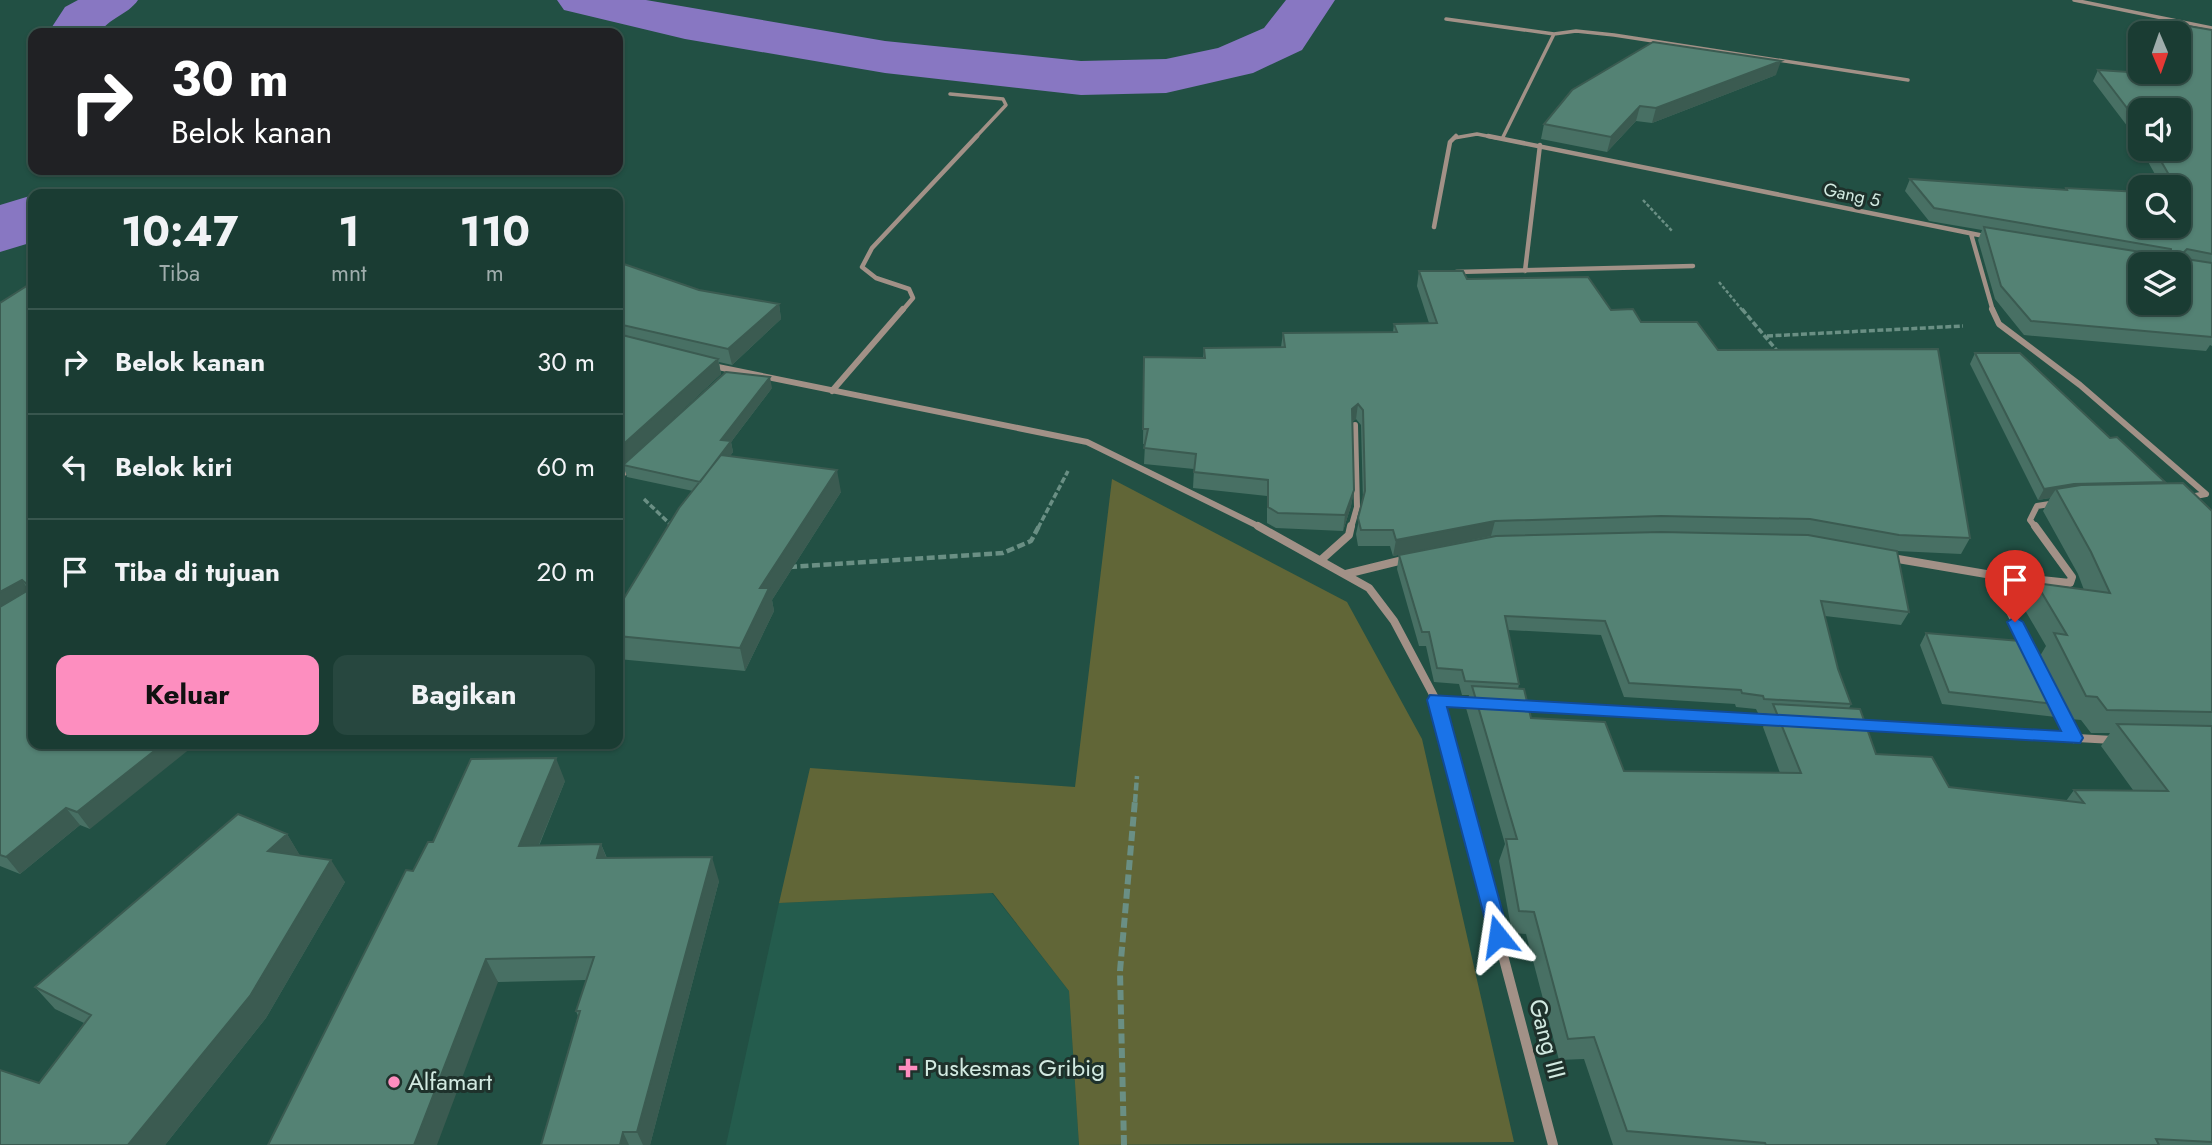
<!DOCTYPE html>
<html lang="id">
<head>
<meta charset="utf-8">
<style>
	:root { --surface:#1a3c33; --page:#27473f; --text:#f1f3f6; --muted:#9fadac; --line:#38564e; --accent:#fd8ebf }
	body { margin:0; font-family:Jost,sans-serif; background:var(--page); color:var(--text); height:100vh; display:flex; flex-direction:column; font-size:26px; white-space:nowrap }
	* { box-sizing:border-box; margin:0 }
	p { font-size:23px; color:var(--muted) }
	.icon { flex:none; width:38px; height:38px; fill:none; stroke:currentColor; stroke-width:2; stroke-linecap:round; stroke-linejoin:round }
	.map { position:relative; flex:1; overflow:hidden }
	.sheet { position:absolute; left:28px; top:189px; width:595px; height:560px; display:flex; flex-direction:column; background:var(--surface); border-radius:14px; box-shadow:0 2px 5px #0004,0 0 0 2px var(--line) }
	.sheet>* { flex:none }
	.top-card { position:absolute; left:28px; top:28px; width:595px; height:147px; border-radius:14px; box-shadow:0 2px 5px #0004,0 0 0 2px var(--line); background:#202124; color:#fff; overflow:hidden }
	.needle { width:46px; rotate:178deg }
	.fabs { position:absolute; left:2128px; top:21px; display:grid; gap:14px }
	.fabs a { display:grid; place-items:center; width:63px; height:63px; border-radius:14px; background:var(--surface); box-shadow:0 2px 5px #0004,0 0 0 2px var(--line); font-size:35px }
	.pin { position:absolute; display:grid; place-items:center; width:60px; height:60px; color:#fff; margin:-72px -30px; border-radius:50% 50% 50% 0; rotate:-45deg; box-shadow:0 0 7px #0007 }
	.pin .icon { rotate:45deg }
	.me { position:absolute; width:77px; margin:-38px; rotate:345deg; stroke-linejoin:round; filter:drop-shadow(0 0 5px #0008) }
	.turn { display:flex; align-items:center; gap:24px; height:147px; padding:0 28px; font-size:32px }
	.turn .icon { width:91px; height:91px; stroke-width:2.5 }
	.turn b { display:block; font-size:49px; line-height:60px }
	.eta { display:flex; justify-content:space-evenly; align-items:center; height:119px; text-align:center }
	.eta b { font-size:42px; font-weight:700; line-height:49px }
	.primary-button { display:flex; gap:14px; margin-top:auto; padding:14px 28px }
	.primary-button a { flex:1; height:80px; border-radius:14px; background:var(--accent); color:#111; font-size:28px; font-weight:700; line-height:80px; text-align:center }
	.primary-button a+a { background:var(--page); color:var(--text) }
	ul { padding:0; list-style:none }
	li { display:flex; align-items:center; gap:21px; height:105px; padding:0 28px; border-top:2px solid var(--line) }
	li div { flex:1 }
	li b { display:block; font-size:26px }
	li em { font-style:normal }
	.map>svg:first-child { display:block }
	.built { fill:#245c4d }
	.green { fill:#616637 }
	.lines { fill:none; stroke-linecap:round; stroke-linejoin:round }
	.river { fill:#8877c2; fill-rule:evenodd }
	.path-far3 { stroke:#6a8f84; stroke-width:2.5; stroke-dasharray:3.5 2; stroke-linecap:butt }
	.path-far2 { stroke:#6a8f84; stroke-width:3.5; stroke-dasharray:6 2.5; stroke-linecap:butt }
	.path-far1 { stroke:#6a8f84; stroke-width:4.5; stroke-dasharray:8 3.5; stroke-linecap:butt }
	.path { stroke:#6a8f84; stroke-width:6; stroke-dasharray:10 4.5; stroke-linecap:butt }
	.minor-far4 { stroke:#a29187; stroke-width:3.5 }
	.minor-far3 { stroke:#a29187; stroke-width:4.5 }
	.minor-far2 { stroke:#a29187; stroke-width:6 }
	.minor-far1 { stroke:#a29187; stroke-width:8 }
	.minor { stroke:#a29187; stroke-width:10 }
	.wall { fill:#487064; fill-rule:evenodd }
	.shaded-wall { fill:#3b5b51 }
	.building { fill:#548274; stroke:#3b5b51; stroke-width:2; fill-rule:evenodd }
	.route { fill:#1a73e8; stroke:#114b97; stroke-width:2 }
	.poi-dot { fill:#fd8ebf; stroke:#1e312b; stroke-width:2.5 }
	.labels { text-anchor:middle; stroke-width:6; stroke-linejoin:round; paint-order:stroke }
	.far-street-label { font-size:18px; fill:#d2eae1; stroke:#1e312b }
	.near-street-label { font-size:24px; fill:#d2eae1; stroke:#1e312b }
	.near-poi-label { font-size:24px; fill:#d2eae1; stroke:#1e312b; text-anchor:start }
</style>
</head>
<body>
<div class="map">
<svg width="2212" height="1145" viewBox="0 0 2212 1145">
	<rect width="100%" height="100%" fill="#225044"/>
	<path class="built" d="M992 893 1069 991 1079 1145H726L779 903Z"/>
	<path class="green" d="M1112 479 1347 602 1422 739 1514 1142 1079 1145 1069 991 993 893 779 903 810 768 1075 787Z"/>
	<g class="lines">
		<path class="river" d="M78 0H138C128 15 108 18 100 33H48L65 7Z
			M557 0H646L885 41 1081 61 1166 59 1218 48 1264 28 1286 0H1335L1302 50 1253 73 1166 93 1081 95 885 73 685 39 564 10Z
			M33 195V242L0 252V205Z"/>
		<path class="path-far3" d="M1643 200 1673 232
			M1719 282 1743 311"/>
		<path class="path-far2" d="M1742 309 1779 353
			M1767 336 1963 326
			M644 499 673 527
			M1038 528 1068 471"/>
		<path class="path-far1" d="M789 567 1003 553 1031 541 1039 526
			M1135 802 1137 776"/>
		<path class="path" d="M1124 1145 1120 971 1135 800"/>
		<path class="minor-far4" d="M2074 0 2212 28
			M1446 19 1554 34 1576 31 1614 35 1908 80
			M950 94 1003 99 1006 105 975 138
			M1503 137 1554 34
			M1454 138 1477 134 1497 138"/>
		<path class="minor-far3" d="M1488 136 1989 237
			M1434 227 1450 142 1456 136
			M1971 234 1993 311
			M1525 271 1540 145
			M1456 272 1693 266
			M902 311 913 298 909 289 876 278 862 267 872 248 977 136"/>
		<path class="minor-far2" d="M1992 309 1999 324 2080 385 2206 494 2190 497
			M713 366 1087 442 1262 528
			M832 391 903 309
			M618 477 631 468
			M1351 528 1357 507 1355 425
			M2036 528 2030 520 2037 506 2056 503"/>
		<path class="minor-far1" d="M1258 526 1369 588 1394 621 1436 700 1463 802
			M1892 558 1992 575 2070 583 2072 577 2035 526
			M1321 560 1349 535 1351 526
			M1346 574 1407 559
			M1992 575 2029 650
			M1436 700 1474 702
			M1521 705 1774 720
			M2057 705 2074 739
			M1860 726 2113 740"/>
		<path class="minor" d="M1462 800 1553 1145"/>
	</g>
	<path class="wall" d="M2159 21 2212 30V346L2210 345 2206 351 2024 335 1995 299 1978 240 1982 230 1929 221 1905 191 1910 179 2065 190 2066 188 2179 226V187H2162L2141 149H2179L2140 110V147L2131 131 2093 81 2098 70 2136 73 2135 61 2140 51V72H2179V33H2153Z
		M1776 75 1652 123 1636 121 1607 152 1541 139 1544 124Z
		M618 262 699 290 779 304 781 319 732 365 719 362 721 374 618 470Z
		M1419 271 1467 279 1611 310 1718 350 1970 538 1961 554 1897 551 1909 612 1901 625 1825 616 1838 669 1851 704 1849 708 1876 754 1949 787 2066 801 2074 790H2133L2101 746 2110 733H2091L2081 720 2071 719 2040 656 2046 646 2022 605 2036 583 2084 590 2078 574 2043 511 2050 498 2038 500 1970 364 1975 353 2110 438 2165 482 2164 483 2212 511V1145H1613L1584 1059 1559 1060 1526 934 1512 933 1499 861 1505 844 1466 708 1469 695H1462L1459 684 1434 682 1426 646H1419L1397 569 1399 555 1495 536 1393 556 1390 546H1358L1356 534 1363 502 1361 425 1356 419 1352 422 1354 490 1351 506 1343 531 1276 528 1267 523V496L1193 488 1194 469 1144 464 1145 444H1143L1144 357 1203 358 1204 348 1281 347 1283 333 1393 332 1394 324 1429 323 1417 286ZM1508 630 1601 635 1624 697 1735 704 1736 707 1756 709 1758 713 1769 714 1763 727 1780 773 1624 771 1531 718 1518 689 1519 684Z
		M33 282 90 829 80 825 20 874 0 866V303Z
		M772 388 731 442 733 452 730 456 841 492 772 600 774 611 745 671 618 659V608L693 491 627 477 623 465Z
		M1926 633 2064 705 2056 717 1942 704 1920 645Z
		M565 781 539 846 601 844 607 858 719 881 650 1145H541L578 1016 576 1011 586 980 498 982 413 871 433 842Z
		M287 834 300 856 345 882 266 1018 165 1145H0L39 1083 84 1023 55 1009 35 987Z"/>
	<path class="shaded-wall" d="M1781 61 1776 75 1652 123 1656 108Z
		M1640 106 1636 121 1607 152 1611 137Z
		M620 223 623 237 618 240V224Z
		M779 304 781 319 732 365 728 349Z
		M718 359 721 374 618 470V449Z
		M770 377 772 388 731 442 733 452 703 494 700 482 721 440Z
		M1358 404 1356 419 1349 424 1352 409Z
		M837 470 841 492 772 600 774 611 745 671 740 648 760 588Z
		M2074 484 2068 495 2056 489 2050 498 2038 500 2044 489Z
		M1354 490 1351 506 1343 531 1345 515Z
		M1495 521 1491 536 1393 556 1396 540Z
		M22 580 33 597 0 616V592Z
		M163 744H196L90 829 77 812Z
		M556 758 565 781 529 869 519 846Z
		M66 808 80 825 20 874 6 857Z
		M287 834 301 857 268 851Z
		M601 844 610 867 597 858Z
		M712 857 719 881 650 1145H643L637 1132Z
		M331 860 345 882 266 1018 165 1145H128Z
		M486 959 498 982 437 1145H414Z
		M623 1132 629 1145H620Z"/>
	<path class="building" d="M2159 21 2212 30V254L2187 249 2182 254 2186 259 2212 263V337L2031 321 2001 286 1984 227 2166 256 2171 253V249L1934 208 1910 179 2067 190 2066 188 2140 192V226H2179V194H2180L2179 187H2176L2154 149H2179V110H2140V125L2098 70 2143 73V72H2179V33H2156ZM2140 264H2179V303H2140Z
		M1653 42 1781 61 1656 108 1640 106 1611 137 1544 124 1572 90Z
		M618 262 699 290 779 304 728 349 618 324Z
		M1419 271H1463L1467 279 1588 277 1611 310 1633 309 1641 322H1697L1718 350 1938 349 1970 538 1899 535 1810 519 1661 516 1495 521 1396 540 1393 530H1361L1358 518 1365 491 1363 410 1358 404 1352 409 1354 490 1345 515 1278 513 1268 507V480L1194 472 1196 454 1144 448 1148 429H1143L1144 357 1205 358 1204 348 1285 347 1283 333 1397 332 1394 324 1437 323Z
		M33 282V744H163L77 812 66 808 6 857 0 855V607L25 592 28 585 22 580 0 592V303Z
		M618 334 718 359 618 449Z
		M1975 353H2020L2110 438 2117 437 2165 482 2074 484 2044 489Z
		M726 372 770 377 721 440 731 441 700 482 623 465Z
		M721 455 837 470 760 588H769L740 648 618 636V608L679 508Z
		M2183 483 2212 511V712L2107 710 2097 697 2086 696 2054 633 2067 635 2036 583 2110 593 2091 552 2056 489 2081 485Z
		M1661 532 1808 535 1897 551 1909 612 1821 601 1838 669 1851 704 1764 699 1763 696 1742 693 1741 690 1629 683 1605 621 1505 616 1519 684 1465 681 1462 670 1437 668 1429 632H1422L1399 555 1496 536Z
		M1926 633 2032 642 2064 705 1949 692Z
		M1472 686 1524 689 1531 718 1605 722 1624 771 1801 773 1773 704 1860 709 1876 754 1932 757 1949 787 2084 803 2074 790 2168 791 2117 724 2212 726V1142L2156 1139 2159 1145H1766L1765 1143 1627 1131 1594 1037 1568 1039 1534 912 1519 911 1506 839H1517Z
		M556 758 519 846 601 844 597 858 712 857 637 1132H623L620 1145H541L580 1011H576L594 957 486 959 414 1145H268L406 870 413 871 428 842H433L471 759Z
		M238 814 287 834 268 851 331 860 250 996 128 1145H0V1070L39 1083 91 1015 35 987Z"/>
	<path class="route" d="M2015 617 2023 622 2083 738 2080 743 1447 707 1509 936 1506 942 1498 945 1491 942 1427 700 1430 695 2061 731 2007 622Z"/>
	<g class="poi-dot">
		<path d="M904.5 1057.5h7v7h7v7h-7v7h-7v-7h-7v-7h7z"/>
		<circle cx="394" cy="1082" r="7"/>
	</g>
	<g class="labels">
		<g class="far-street-label">
			<text transform="translate(1852 195) rotate(12)" y="6">Gang 5</text>
		</g>
		<g class="near-street-label">
			<text transform="translate(1547 1039) rotate(75)" y="8">Gang III</text>
		</g>
		<g class="near-poi-label">
			<text x="924" y="1076">Puskesmas Gribig</text>
			<text x="408" y="1090">Alfamart</text>
		</g>
	</g>
</svg>
<div class="fabs">
<a><svg class="needle" viewBox="-14 -14 28 28"><path d="M0-13l5 13h-10z" fill="#e53935"/><path d="M0 13l5-13h-10z" fill="#9fadac"/></svg></a>
<a><svg class="icon" aria-label="sound" viewBox="0 0 24 24"><path d="M4 9h4l5-4v14l-5-4H4zM17 9q2 3 0 6"/></svg></a>
<a><svg class="icon" aria-label="search" viewBox="0 0 24 24"><circle cx="10" cy="10" r="6"/><path d="M15 15l6 6"/></svg></a>
<a><svg class="icon" aria-label="layers" viewBox="0 0 24 24"><path d="M12 4l9 5-9 5-9-5zM3 14l9 5 9-5"/></svg></a>
</div>
<div class="pin" style="left:2015px;top:622px;background:#d93025"><svg class="icon" aria-label="arrive" viewBox="0 0 24 24"><path d="M6 21V4h12l-3 4 3 4H6"/></svg></div>
<svg class="me" style="left:1498px;top:936px" viewBox="-20 -20 40 40"><path d="M0-17L14 15 0 8-14 15z" fill="#1a73e8" stroke="#fff" stroke-width="4"/></svg>
<div class="top-card">
<div class="turn"><svg class="icon" aria-label="right" viewBox="0 0 24 24"><path d="M7 20v-9h11M14 6l5 5-5 5"/></svg><div><b>30 m</b>Belok kanan</div></div>
</div>
<section class="sheet">
<div class="eta">
<div><b>10:47</b><p>Tiba</p></div>
<div><b>1</b><p>mnt</p></div>
<div><b>110</b><p>m</p></div>
</div>
<ul>
<li><svg class="icon" aria-label="right" viewBox="0 0 24 24"><path d="M7 20v-9h11M14 6l5 5-5 5"/></svg><div><b>Belok kanan</b></div><em>30 m</em></li>
<li><svg class="icon" aria-label="left" viewBox="0 0 24 24"><path d="M17 20v-9H6M10 6l-5 5 5 5"/></svg><div><b>Belok kiri</b></div><em>60 m</em></li>
<li><svg class="icon" aria-label="arrive" viewBox="0 0 24 24"><path d="M6 21V4h12l-3 4 3 4H6"/></svg><div><b>Tiba di tujuan</b></div><em>20 m</em></li>
</ul>
<div class="primary-button"><a>Keluar</a><a>Bagikan</a></div>
</section>
</div>
</body>
</html>
